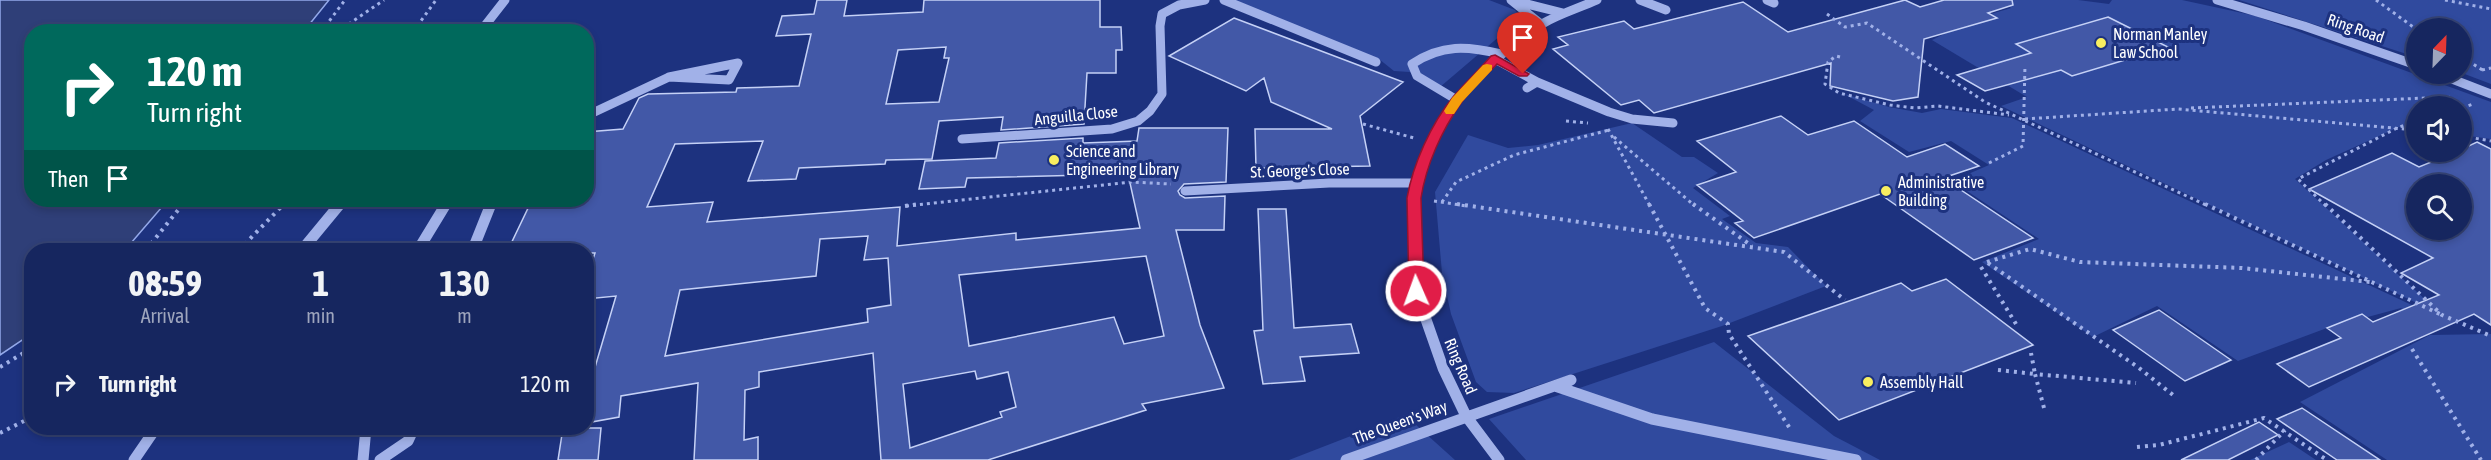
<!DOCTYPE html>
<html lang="en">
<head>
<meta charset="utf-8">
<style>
	:root { --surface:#16265f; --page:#1f2e65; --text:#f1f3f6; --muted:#9ea5bd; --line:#354374 }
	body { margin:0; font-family:"Asap Condensed",sans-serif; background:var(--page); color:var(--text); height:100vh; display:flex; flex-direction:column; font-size:22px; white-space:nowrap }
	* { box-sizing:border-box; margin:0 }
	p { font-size:20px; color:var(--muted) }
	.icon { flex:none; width:33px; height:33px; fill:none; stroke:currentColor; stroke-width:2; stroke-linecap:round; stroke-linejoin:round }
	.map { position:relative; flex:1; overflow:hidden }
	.panel { position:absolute; left:24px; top:243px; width:570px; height:192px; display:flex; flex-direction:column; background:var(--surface); border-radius:24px; box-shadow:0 3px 9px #0003,0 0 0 2px var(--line) }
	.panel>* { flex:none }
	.hud { position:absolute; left:24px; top:24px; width:570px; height:183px; border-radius:24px; box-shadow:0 3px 9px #0003,0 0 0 2px var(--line); background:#00695c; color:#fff; overflow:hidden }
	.needle { width:39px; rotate:23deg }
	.controls { position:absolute; left:2406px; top:18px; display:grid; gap:12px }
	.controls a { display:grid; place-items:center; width:66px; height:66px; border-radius:50%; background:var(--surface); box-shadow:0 3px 9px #0003,0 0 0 2px var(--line); font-size:30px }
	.pin { position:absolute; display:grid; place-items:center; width:51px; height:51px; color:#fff; margin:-62px -26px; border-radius:50% 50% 50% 0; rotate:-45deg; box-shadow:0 0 6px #0007 }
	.pin .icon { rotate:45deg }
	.me { position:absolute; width:66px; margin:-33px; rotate:358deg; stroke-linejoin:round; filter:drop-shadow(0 0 4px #0008) }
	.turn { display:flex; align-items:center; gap:21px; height:126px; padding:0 24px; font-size:27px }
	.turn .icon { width:78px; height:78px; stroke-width:2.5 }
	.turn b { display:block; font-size:42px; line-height:51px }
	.then { display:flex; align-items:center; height:57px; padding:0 24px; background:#0003; gap:12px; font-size:22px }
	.eta { display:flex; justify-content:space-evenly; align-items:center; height:102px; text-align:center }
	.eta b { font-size:36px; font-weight:700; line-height:42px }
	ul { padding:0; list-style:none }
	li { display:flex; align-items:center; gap:18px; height:78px; padding:0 24px }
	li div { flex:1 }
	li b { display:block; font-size:22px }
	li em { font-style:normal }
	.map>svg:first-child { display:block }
	.green { fill:#304a9e }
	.water { fill:#2f3f78; stroke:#94a9ea; stroke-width:1.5 }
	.building { fill:#4258a7; stroke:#c5d1f6; stroke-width:1.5; fill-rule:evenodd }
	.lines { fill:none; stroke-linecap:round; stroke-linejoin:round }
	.path-far1 { stroke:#a1b1e8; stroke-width:3; stroke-dasharray:3 4; stroke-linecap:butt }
	.path { stroke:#a1b1e8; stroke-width:4; stroke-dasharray:3 5; stroke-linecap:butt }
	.minor-far1 { stroke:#a1b1e8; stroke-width:9 }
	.minor { stroke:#a1b1e8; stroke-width:11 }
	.route { fill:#e11d48; stroke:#92132f; stroke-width:1.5 }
	.slow { fill:#f59e0b }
	.poi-dot { fill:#f8ee60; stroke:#1d327f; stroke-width:2 }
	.labels { text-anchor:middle; stroke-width:6; stroke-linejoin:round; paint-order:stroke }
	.street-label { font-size:16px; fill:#fff; stroke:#1d327f }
	.poi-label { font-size:16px; fill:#fff; stroke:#1d327f; text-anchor:start }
</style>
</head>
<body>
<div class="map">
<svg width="2491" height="460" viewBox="0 0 2491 460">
	<rect width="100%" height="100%" fill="#1d327f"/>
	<path class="green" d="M1230 0H1489L1515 10 1521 18 1440 87 1410 72 1394 71 1379 59Z
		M2001 0H2078L2109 4 2112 0H2182L2256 16 2491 102V139L2462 135V106H2416V129L2399 127 2326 160 2295 179 2442 315 2001 106 2027 97 1932 40 1974 19 2011 8Z
		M2239 0H2491V84L2462 73V28H2416V57Z
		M1844 94 1889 107 1922 113 1941 109 2012 118 2448 322 2432 326 2401 308 2327 328 2238 361 2157 306 2093 337 1982 262 2039 239 1952 181 1989 165 1951 141 1909 152 1860 121 1874 110Z
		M1632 123 1682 157H1694L1718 173 1693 188 1730 216 1722 219 1756 243 1788 247 1826 286 1722 326 1514 393 1487 392 1476 382 1451 314 1442 273 1435 192 1468 135 1508 148 1538 145Z
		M2491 334V460H2387L2300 402 2430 335Z
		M1714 342 1834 436 1880 460H1526L1489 419Z
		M1405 415 1455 460H1289Z
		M2289 442 2316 460H2250Z"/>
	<path class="water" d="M0 0H329L304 31 32 32V200H168L125 250H32L31 334 0 355Z"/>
	<path class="building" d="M817 0H847L844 16 923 12 924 0H1100V27H1121L1122 50H1116V73H1087L1084 124 1001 130 1003 117 939 121 932 159 886 160 885 164 799 168 796 179 748 181 763 141 675 144 647 207 713 202 707 222 900 207 897 246 1016 233V240L1140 228 1128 174 967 178 965 187 919 189 925 161 996 158 999 143 1083 138V143L1137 141 1139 128H1228L1226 182 1184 184 1178 191 1180 195 1185 198 1225 196 1224 230H1176L1200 325 1224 388 1142 404 1146 410 988 460H881L873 353 759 372V387L745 390 744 440 758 437V460H694L698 383 621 396 619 417 586 423V375L593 374 616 296 586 299V280L595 253H586V250H508L531 202 586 200V132L623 129 639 98 648 94 736 92 737 88 799 86 811 34 776 36 782 16 814 14ZM946 47 944 58H949L939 102 886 104 898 50ZM868 236 864 260 888 258 891 305 867 309 868 322 665 356 680 290 816 276 820 239ZM1146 256 1164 336 1124 344 1114 317 969 346 959 275ZM975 371 977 379 1008 372 1016 407 1000 412 1002 417 910 448 903 384Z
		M1905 0 1920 7 1944 0H2012L2013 5 1988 13 1997 18 1924 39 1918 97 1893 101 1830 86 1831 63 1654 113 1639 100 1621 105 1553 49 1568 45 1558 37 1624 21 1634 29 1743 2 1788 32Z
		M2108 17 2168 47 2072 76 2061 70 1985 91 1957 75 2031 53 2016 44Z
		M1234 18 1403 82 1360 116 1370 166 1256 168 1255 129H1332L1271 102 1264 78 1246 91 1169 56Z
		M1781 116 1808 135 1854 121 1907 157 1945 144 1979 166 1943 178 2033 238 1974 260 1880 194 1754 238 1735 223 1743 221 1697 185 1736 172 1697 141Z
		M2477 142 2491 149V325L2474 314 2309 387 2277 364 2341 338 2327 328 2362 314 2373 322 2439 295 2401 273 2433 258 2309 189 2392 153 2419 167 2456 152H2462V149ZM2416 184H2462V230H2416Z
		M1258 209H1286L1294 328 1351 324 1359 353 1300 357 1305 381 1263 384 1254 331 1263 330Z
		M1946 279 2033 345 1839 420 1748 336 1901 283 1912 291Z
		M2159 310 2231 360 2185 381 2113 330Z
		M2302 408 2380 460H2337L2277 419Z
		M2259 422 2278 435 2228 460H2181Z
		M563 428H601L598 460H558Z"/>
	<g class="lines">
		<path class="path-far1" d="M2376 0 2416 29
			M2445 0 2491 9
			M1827 14 1845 27 1867 23 1985 102 2208 206
			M321 32 345 0
			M337 32 384 0
			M413 32 436 0
			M1840 57 1836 56 1828 62 1825 84 1839 93 1890 105 1915 108 1938 106 2009 115
			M2462 57 2484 71
			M2482 70 2491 68
			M2191 108 2450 97
			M2462 108 2473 104
			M2025 119 2178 109 2416 130
			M1566 121 1588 123
			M1363 124 1414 138
			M1608 129 1650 206
			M2462 136 2491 141
			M1614 137 1695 206
			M1989 163 2023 146 2025 65
			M1434 201 1467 206
			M1442 202 1456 182 1514 155 1609 130
			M182 206 187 200
			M282 206 288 200
			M906 206 1131 182 1171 184
			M2326 206 2298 179 2399 127 2416 122"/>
		<path class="path" d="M1457 204 1784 252 1845 300
			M1649 204 1705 308 1728 324 1729 334 1791 430
			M1693 204 1752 246
			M2205 204 2442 315
			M2325 204 2442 315 2491 336
			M905 206 920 204
			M146 250 183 204
			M239 250 284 204
			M1987 262 2030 249 2080 262 2242 268 2370 282
			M1988 263 2139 368 2173 395
			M1981 267 2016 324
			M2412 349 2481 460
			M0 367 32 348
			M1998 370 2035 374 2031 353
			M2044 408 2035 374 2136 383
			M0 433 32 417
			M2137 447 2159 445 2264 418 2327 460
			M2256 460 2285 430"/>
		<path class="minor-far1" d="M1224 0 1376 62
			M1640 0 1666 10
			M1767 0 1774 3
			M2217 0 2304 26 2416 65
			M1541 24 1511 0 1563 13
			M480 32 505 0
			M1495 59 1537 82 1527 88
			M738 63 729 80 669 77Z
			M2439 74 2491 94
			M1537 82 1609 112 1632 119 1673 123
			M1457 100 1417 76 1412 64C1442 44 1467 46 1501 54
			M586 116 669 77
			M962 139 1112 129 1138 121 1150 111 1162 94 1160 26 1162 14 1179 5 1205 0
			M1185 191 1329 183H1416
			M339 206 344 200
			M445 206 449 200
			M491 206 493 200
			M1414 206C1419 140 1465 82 1516 43 1524 37 1533 29 1542 24 1559 14 1579 8 1597 0"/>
		<path class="minor" d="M1414 204 1416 291 1443 368 1466 416 1499 460
			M302 250 340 204
			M418 250 446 204
			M468 250 473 249 491 204
			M1555 386 1652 419 1856 460
			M134 460 156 428
			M363 460 366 428
			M380 460 408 441 414 428
			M1346 460 1571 380"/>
	</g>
	<path class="route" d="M1495 55 1529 74 1527 76H1519L1497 64C1485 77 1471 89 1461 103 1442 130 1426 165 1421 198L1424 291 1422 294H1411L1409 291 1407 198C1413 164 1431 124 1453 97 1465 83 1479 70 1491 56Z"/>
	<path class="slow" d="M1487 64 1492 65V70L1462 102 1454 114H1446L1444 111 1452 98 1483 65Z"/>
	<g class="poi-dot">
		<circle cx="2101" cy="43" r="6"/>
		<circle cx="1054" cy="160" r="6"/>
		<circle cx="1886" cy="191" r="6"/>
		<circle cx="1868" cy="382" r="6"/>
	</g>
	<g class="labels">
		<g class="street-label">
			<text transform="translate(2356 28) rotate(19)" y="6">Ring Road</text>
			<text transform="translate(1076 115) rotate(-6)" y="6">Anguilla Close</text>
			<text transform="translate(1300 170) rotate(-2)" y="6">St. George's Close</text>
			<text transform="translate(1461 366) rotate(67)" y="6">Ring Road</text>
			<text transform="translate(1400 422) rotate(-20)" y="6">The Queen's Way</text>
		</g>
		<g class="poi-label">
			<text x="2113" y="40">Norman Manley<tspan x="2113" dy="18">Law School</tspan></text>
			<text x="1066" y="157">Science and<tspan x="1066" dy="18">Engineering Library</tspan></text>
			<text x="1898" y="188">Administrative<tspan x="1898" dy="18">Building</tspan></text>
			<text x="1880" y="388">Assembly Hall</text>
		</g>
	</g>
</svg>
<div class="controls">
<a><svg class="needle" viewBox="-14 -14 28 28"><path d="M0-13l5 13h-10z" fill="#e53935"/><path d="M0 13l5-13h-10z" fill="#9ea5bd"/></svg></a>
<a><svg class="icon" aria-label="sound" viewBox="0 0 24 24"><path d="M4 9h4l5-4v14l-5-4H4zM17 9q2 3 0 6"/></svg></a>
<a><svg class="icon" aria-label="search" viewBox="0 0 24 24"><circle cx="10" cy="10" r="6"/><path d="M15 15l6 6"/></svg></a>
</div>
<div class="pin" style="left:1523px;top:74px;background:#d93025"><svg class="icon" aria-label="arrive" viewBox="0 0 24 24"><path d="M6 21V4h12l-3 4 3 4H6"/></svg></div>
<svg class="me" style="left:1416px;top:291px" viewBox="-20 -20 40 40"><circle r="17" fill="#e11d48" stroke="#fff" stroke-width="3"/><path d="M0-11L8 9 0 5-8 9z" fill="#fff"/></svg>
<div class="hud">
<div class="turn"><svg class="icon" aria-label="right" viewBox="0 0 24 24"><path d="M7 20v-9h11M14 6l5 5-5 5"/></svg><div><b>120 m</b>Turn right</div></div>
<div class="then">Then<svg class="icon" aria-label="arrive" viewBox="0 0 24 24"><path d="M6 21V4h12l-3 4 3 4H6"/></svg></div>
</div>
<section class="panel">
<div class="eta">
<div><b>08:59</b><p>Arrival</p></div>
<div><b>1</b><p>min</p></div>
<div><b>130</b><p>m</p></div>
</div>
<ul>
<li><svg class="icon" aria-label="right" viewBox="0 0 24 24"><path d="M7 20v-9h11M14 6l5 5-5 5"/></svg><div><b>Turn right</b></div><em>120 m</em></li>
</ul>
</section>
</div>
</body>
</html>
